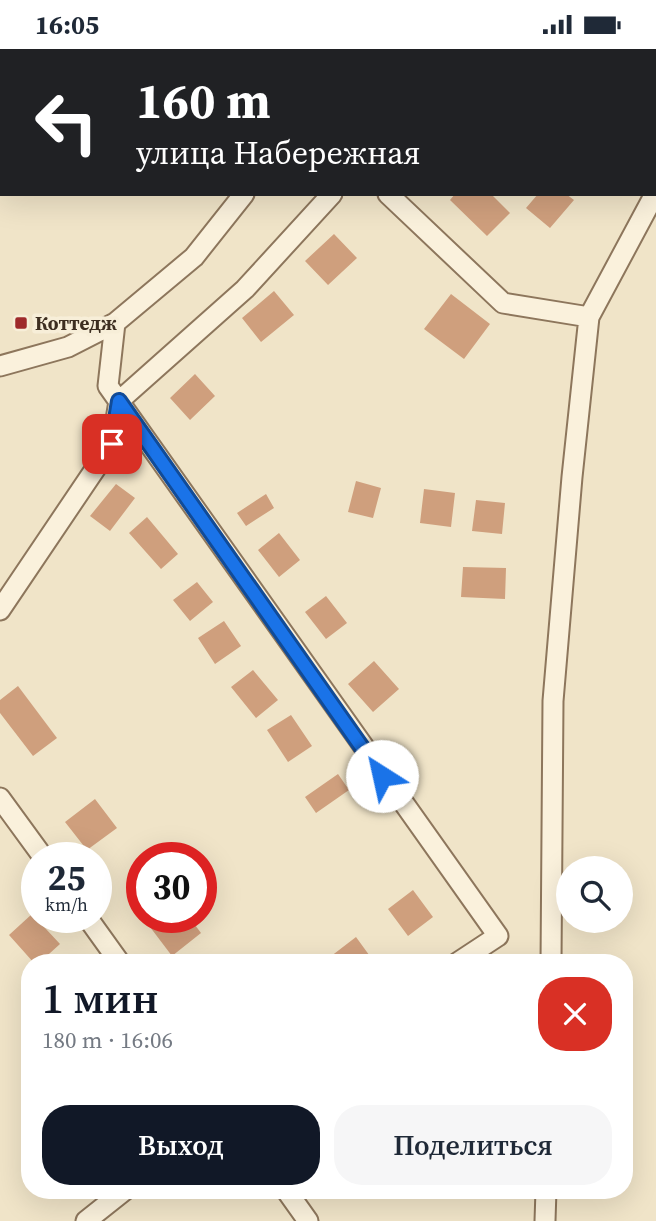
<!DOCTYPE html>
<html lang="ru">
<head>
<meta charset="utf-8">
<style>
	:root { --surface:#fff; --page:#f6f6f7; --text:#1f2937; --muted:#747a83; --accent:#111827 }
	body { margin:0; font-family:"Source Serif 4",serif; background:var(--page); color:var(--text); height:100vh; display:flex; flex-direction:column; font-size:26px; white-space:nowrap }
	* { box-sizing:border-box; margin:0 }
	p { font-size:23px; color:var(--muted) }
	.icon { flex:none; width:38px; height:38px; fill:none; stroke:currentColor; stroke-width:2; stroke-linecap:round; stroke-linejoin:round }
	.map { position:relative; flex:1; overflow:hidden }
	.drawer { position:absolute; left:21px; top:905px; width:612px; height:245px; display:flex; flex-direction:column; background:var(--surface); border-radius:28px; box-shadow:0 7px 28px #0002 }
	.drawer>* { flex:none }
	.guide { position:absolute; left:0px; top:0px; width:656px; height:147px; box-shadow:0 7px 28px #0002; background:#202124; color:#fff; overflow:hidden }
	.tools { position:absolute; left:556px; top:807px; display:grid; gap:14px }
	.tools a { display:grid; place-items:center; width:77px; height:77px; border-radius:50%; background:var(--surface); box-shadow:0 7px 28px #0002; font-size:35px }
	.speed { position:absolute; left:21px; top:793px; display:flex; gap:14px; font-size:35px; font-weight:700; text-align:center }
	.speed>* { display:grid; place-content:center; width:91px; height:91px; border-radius:50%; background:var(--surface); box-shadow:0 7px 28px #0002; line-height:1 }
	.speed small { font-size:18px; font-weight:400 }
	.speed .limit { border:10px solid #d22; background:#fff; color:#111 }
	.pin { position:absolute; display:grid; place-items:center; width:60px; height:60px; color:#fff; margin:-30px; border-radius:14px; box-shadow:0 4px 10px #0006 }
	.me { position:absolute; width:77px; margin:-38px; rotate:325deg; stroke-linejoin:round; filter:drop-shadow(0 0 5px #0008) }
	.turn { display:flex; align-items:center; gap:24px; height:147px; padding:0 21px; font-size:32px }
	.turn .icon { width:91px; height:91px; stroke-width:2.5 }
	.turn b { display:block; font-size:49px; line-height:60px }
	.round { display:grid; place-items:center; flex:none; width:74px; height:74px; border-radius:28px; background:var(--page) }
	.head { display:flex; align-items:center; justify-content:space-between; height:119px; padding:0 21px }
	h1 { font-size:42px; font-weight:600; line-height:52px; color:var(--accent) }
	.cta { display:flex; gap:14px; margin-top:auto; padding:14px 21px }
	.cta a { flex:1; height:80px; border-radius:28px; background:var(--accent); color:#fff; font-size:28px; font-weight:600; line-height:80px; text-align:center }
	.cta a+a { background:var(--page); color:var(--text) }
	.status { display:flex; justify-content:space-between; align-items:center; height:49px; padding:0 35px; background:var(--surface); direction:ltr }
	.status svg { height:19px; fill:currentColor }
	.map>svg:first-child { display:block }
	.building { fill:#cf9f7d }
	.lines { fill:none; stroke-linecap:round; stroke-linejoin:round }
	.street-casing { stroke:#8d765c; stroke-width:23 }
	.street { stroke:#faf1dc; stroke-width:19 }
	.route-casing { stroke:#114b97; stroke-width:18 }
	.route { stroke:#1a73e8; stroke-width:12 }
	.poi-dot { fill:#9e2a2b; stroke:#f7eed8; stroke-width:2.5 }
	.labels { text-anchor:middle; stroke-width:7; stroke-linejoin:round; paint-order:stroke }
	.poi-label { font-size:19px; font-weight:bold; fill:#3d2e20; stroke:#f7eed8; text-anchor:start }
</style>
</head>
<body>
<div class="status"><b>16:05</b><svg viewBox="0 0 49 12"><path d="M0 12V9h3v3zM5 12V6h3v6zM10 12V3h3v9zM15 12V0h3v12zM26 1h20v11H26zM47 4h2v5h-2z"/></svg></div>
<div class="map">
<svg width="656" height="1172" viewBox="0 0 656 1172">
	<rect width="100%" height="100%" fill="#f0e4c8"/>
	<path class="building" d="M455 145H491L510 164 487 187 450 151Z
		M538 145H566L574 151 550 179 526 159Z
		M334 185 357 209 328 236 305 212Z
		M274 242 294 266 261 293 242 269Z
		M451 245 490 275 464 310 424 280Z
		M195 325 215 347 190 371 170 349Z
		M356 432 381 439 373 469 348 463Z
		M116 435 135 449 110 482 90 467Z
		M424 440 455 444 451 478 420 474Z
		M266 445 274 459 246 477 237 464Z
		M476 451 505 454 502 485 472 482Z
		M147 468 178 505 161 520 129 484Z
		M279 484 300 511 279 528 258 501Z
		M463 518 506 519 505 550 461 548Z
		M197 533 213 553 190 572 173 551Z
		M326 547 347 574 326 590 305 563Z
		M224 572 241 597 215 615 198 589Z
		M374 612 399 640 373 663 348 635Z
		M253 621 278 651 256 669 231 638Z
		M18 637 57 689 33 707 0 664V651Z
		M291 666 312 697 288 713 267 681Z
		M338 725 349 741 316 764 305 748Z
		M95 750 117 779 87 801 65 773Z
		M413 841 433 868 408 887 388 860Z
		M32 865 60 895 39 914H34L9 886Z
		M163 868H189L201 884 172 907 150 878Z
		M356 888 372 910 367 914H329L326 911Z"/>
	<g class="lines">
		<defs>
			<path id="street" d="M54 0 55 2
				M383 2 384 0
				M0 122 2 121
				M388 145 503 254 589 268 572 428 553 652 551 914
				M589 268 656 143
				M115 274 108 337 498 887 457 914
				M0 317 68 298 115 274 194 208 244 145
				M0 561 112 395 119 352 245 240 332 145
				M0 749 43 808
				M87 868 120 914
				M286 1141 308 1172
				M86 1172 125 1141
				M545 1172 546 1141"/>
		</defs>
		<use href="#street" class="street-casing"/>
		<use href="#street" class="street"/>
	</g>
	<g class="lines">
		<defs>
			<path id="route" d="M112 395 119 352 382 727"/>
		</defs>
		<use href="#route" class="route-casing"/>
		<use href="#route" class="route"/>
	</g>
	<rect class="poi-dot" x="14" y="267" width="14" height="14" rx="3.5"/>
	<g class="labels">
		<g class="poi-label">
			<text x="35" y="281">Коттедж</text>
		</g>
	</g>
</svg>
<div class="tools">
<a><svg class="icon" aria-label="search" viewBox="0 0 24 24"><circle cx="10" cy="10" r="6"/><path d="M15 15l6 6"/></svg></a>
</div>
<div class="speed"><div>25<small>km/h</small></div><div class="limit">30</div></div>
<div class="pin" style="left:112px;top:395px;background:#d93025"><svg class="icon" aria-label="arrive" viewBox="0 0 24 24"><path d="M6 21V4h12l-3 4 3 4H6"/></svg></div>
<svg class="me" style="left:382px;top:727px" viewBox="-20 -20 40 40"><circle r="19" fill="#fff"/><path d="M0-13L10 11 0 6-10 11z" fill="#1a73e8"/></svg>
<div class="guide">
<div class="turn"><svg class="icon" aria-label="left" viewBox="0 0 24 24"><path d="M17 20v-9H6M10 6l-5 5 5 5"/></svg><div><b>160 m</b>улица Набережная</div></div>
</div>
<section class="drawer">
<div class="head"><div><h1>1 мин</h1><p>180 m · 16:06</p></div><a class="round" style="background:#d93025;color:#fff"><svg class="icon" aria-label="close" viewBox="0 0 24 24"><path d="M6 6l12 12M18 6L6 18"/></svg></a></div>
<div class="cta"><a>Выход</a><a>Поделиться</a></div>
</section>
</div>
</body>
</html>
